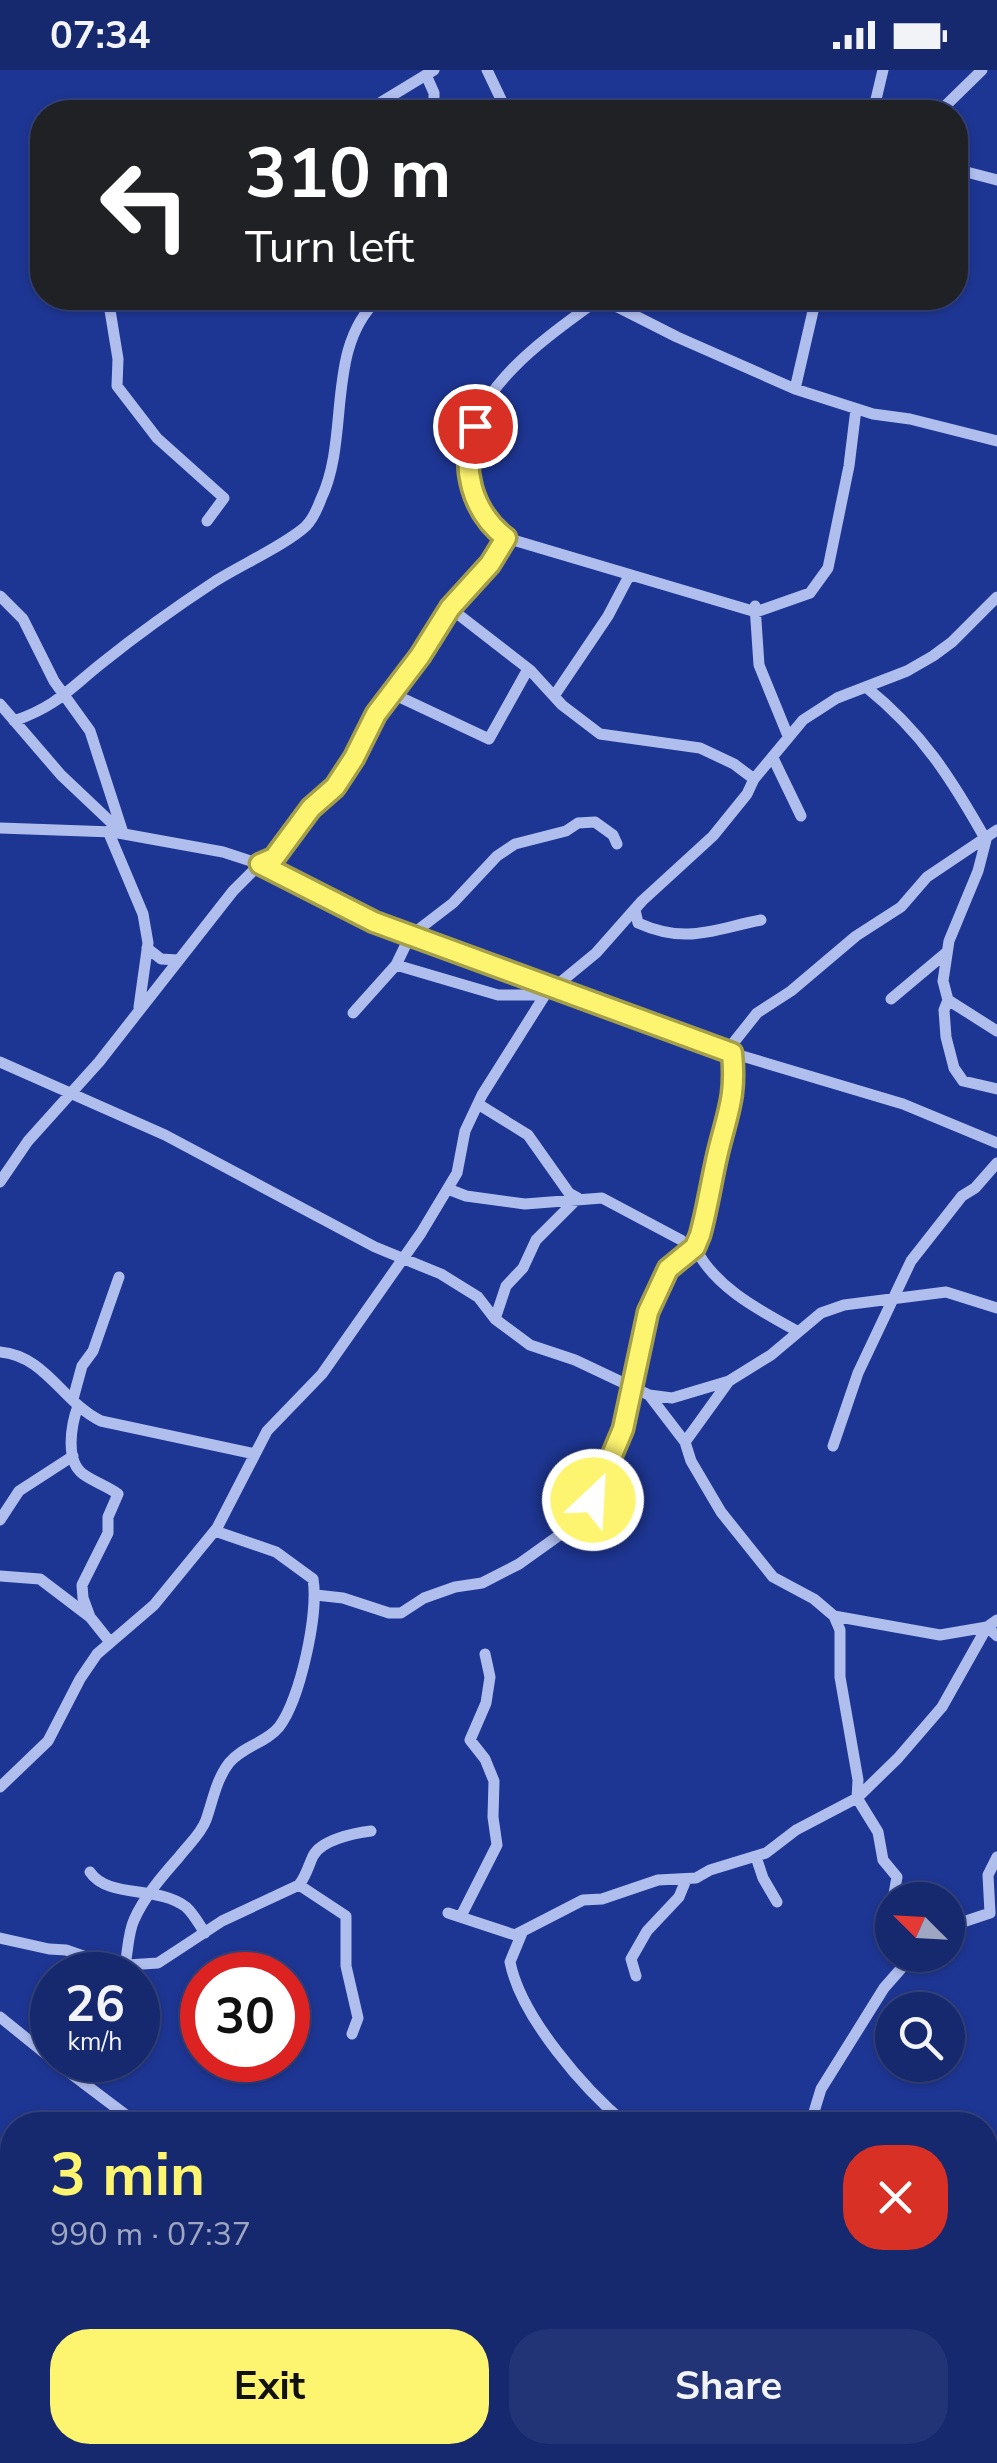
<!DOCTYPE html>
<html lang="en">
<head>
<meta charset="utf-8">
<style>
	:root { --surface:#16286e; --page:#233476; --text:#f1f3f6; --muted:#9ea6c2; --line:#354481; --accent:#fdf46f }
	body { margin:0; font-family:"Nunito Sans",sans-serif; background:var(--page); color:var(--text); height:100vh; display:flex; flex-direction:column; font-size:38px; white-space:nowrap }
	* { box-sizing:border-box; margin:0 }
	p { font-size:32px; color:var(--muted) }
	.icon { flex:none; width:55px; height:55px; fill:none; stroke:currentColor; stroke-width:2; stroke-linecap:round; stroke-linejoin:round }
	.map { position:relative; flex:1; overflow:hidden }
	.panel { position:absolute; left:0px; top:2042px; width:998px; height:352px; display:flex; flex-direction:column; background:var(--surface); border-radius:40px 40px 0 0; box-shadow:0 2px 8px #0004,0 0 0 2px var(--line) }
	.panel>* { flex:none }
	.banner { position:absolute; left:30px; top:30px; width:938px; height:210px; border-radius:40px; box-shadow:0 2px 8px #0004,0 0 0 2px var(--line); background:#202124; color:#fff; overflow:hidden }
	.needle { width:65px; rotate:294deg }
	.fabs { position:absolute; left:875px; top:1812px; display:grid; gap:20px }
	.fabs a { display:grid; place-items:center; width:90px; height:90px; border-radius:50%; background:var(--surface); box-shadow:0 2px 8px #0004,0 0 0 2px var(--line); font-size:50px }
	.speed { position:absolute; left:30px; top:1882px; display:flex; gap:20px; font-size:50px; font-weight:700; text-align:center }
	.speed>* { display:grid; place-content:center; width:130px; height:130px; border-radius:50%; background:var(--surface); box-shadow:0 2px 8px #0004,0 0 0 2px var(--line); line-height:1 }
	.speed small { font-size:25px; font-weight:400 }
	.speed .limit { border:15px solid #d22; background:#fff; color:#111 }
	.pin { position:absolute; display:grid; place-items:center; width:85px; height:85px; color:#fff; margin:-42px; border:5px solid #fff; border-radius:50%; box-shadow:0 2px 10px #0007 }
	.me { position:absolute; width:110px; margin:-55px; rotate:25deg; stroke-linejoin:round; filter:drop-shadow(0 0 8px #0008) }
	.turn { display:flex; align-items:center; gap:35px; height:210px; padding:0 50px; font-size:45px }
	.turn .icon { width:130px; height:130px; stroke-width:2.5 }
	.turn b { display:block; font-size:70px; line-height:85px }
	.round { display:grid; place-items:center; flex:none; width:105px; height:105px; border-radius:40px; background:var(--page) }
	.summary { display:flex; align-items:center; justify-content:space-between; height:170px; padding:0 50px }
	h1 { font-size:60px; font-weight:700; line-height:75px; color:var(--accent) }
	.cta { display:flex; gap:20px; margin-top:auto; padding:20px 50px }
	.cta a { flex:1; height:115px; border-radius:40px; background:var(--accent); color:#111; font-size:40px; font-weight:700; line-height:115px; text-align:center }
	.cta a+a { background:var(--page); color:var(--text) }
	.status { display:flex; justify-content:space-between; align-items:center; height:70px; padding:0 50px; background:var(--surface); direction:ltr }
	.status svg { height:28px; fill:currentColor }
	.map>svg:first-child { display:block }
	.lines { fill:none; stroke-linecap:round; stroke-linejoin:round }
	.minor { stroke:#b0beee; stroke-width:11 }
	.route-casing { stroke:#a49f48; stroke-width:25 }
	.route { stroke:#fdf46f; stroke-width:18 }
</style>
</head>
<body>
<div class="status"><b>07:34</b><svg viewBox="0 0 49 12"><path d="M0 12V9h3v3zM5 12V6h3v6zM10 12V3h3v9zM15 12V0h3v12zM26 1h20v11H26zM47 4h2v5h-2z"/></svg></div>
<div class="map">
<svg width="997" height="2393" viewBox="0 0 997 2393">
	<rect width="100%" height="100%" fill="#1e3693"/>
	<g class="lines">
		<path class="minor" d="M487 0 507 42
			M426 5 434 23V42
			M365 42 434 0
			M873 42 883 0
			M939 42 982 0
			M955 99 997 110
			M108 228 118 289 117 316 157 368 224 428 207 451
			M573 228 578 244
			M600 228C552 264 482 309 469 373 467 382 469 394 469 404 471 430 485 452 506 468L756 542 810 523 828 498 849 396 856 339
			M600 228 677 267 795 319 873 344 910 349 997 371
			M795 319 816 228
			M0 526 23 549 54 611 90 661 123 763
			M755 536 759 595 788 666
			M450 538 530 600 562 635 600 664 700 678 734 694 754 709
			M866 617C922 662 951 708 986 770L978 801 949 871 943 911 948 930 944 940 946 967 954 998 963 1011 997 1019
			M391 623 489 669 528 599
			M554 626 608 546 629 506
			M0 634 61 705 117 758
			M14 651C57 636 68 620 102 593 138 564 176 537 214 512 239 496 287 474 306 456 312 450 318 437 321 429 351 366 324 278 379 228
			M773 688 801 746
			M0 758 113 762 223 782 260 794 374 852 410 866 488 892 583 930 732 983 903 1034 997 1073
			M108 761 143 844 148 873 139 937
			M635 840 638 853C687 875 714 859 761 850
			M147 878 161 889 178 890
			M396 895 498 925H545
			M891 929 947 882
			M948 930 997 961
			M353 943 396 895 410 866 453 833 497 786 515 774 566 761 578 753 595 752 613 765 617 774
			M0 992 165 1065 375 1177 441 1204 478 1227 495 1249 530 1275 575 1290 649 1325 685 1372 691 1391 721 1442 773 1507 814 1529 834 1546 940 1565 987 1557 997 1550
			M478 1034 528 1065 569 1123 578 1128 536 1170 523 1198 506 1216 495 1249
			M0 1112 28 1071 99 992 233 821 260 794 275 788 311 738 335 717 357 682 376 643 420 585 450 538 490 493 506 468
			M448 1119 466 1126 525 1134 602 1128 681 1170 691 1179
			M695 1177C714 1217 759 1240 797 1261
			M0 1282C46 1286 62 1332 101 1351L255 1384
			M649 1325 672 1328 729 1311 771 1285 821 1243 844 1235 946 1222 997 1238
			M73 1329 82 1296 93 1281 119 1207
			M78 1336C71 1355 65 1391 83 1404 94 1412 107 1416 118 1424L108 1447V1463L82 1515 83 1528 90 1547
			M685 1372 729 1311
			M833 1376 858 1303 911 1191 962 1126 975 1118 997 1093
			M0 1450 19 1421 73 1386
			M0 1506 40 1509 90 1547 110 1572
			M316 1525 343 1528 389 1543H401L424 1528 455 1517 482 1513 519 1494 561 1464 585 1430H593L623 1359 647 1243 668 1199 695 1177 701 1165 719 1078 732 1039 734 972 757 943 791 921 856 866 901 837 927 807 997 760
			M834 1546 840 1560V1607L858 1710 857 1728 878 1762 883 1790 897 1807 892 1835
			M0 1717 48 1671 80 1609 97 1584 154 1535 217 1458 267 1361 322 1304 421 1163 457 1103 465 1061 482 1025 545 925 596 883 642 831 713 766 747 724 754 709 803 650 837 628 907 601 933 586 952 572 997 527
			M756 1787 763 1808 777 1832
			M90 1802C108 1829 158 1815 186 1837 193 1843 199 1854 205 1863
			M299 1815 346 1846V1896L358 1948 352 1964
			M448 1843 515 1865 583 1830 602 1829 658 1810 696 1808 710 1800 766 1783 796 1760 857 1728 898 1688 942 1637 987 1557 997 1566
			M461 1846 497 1775 493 1747 494 1711 485 1689 470 1670 486 1633 490 1607 485 1584
			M948 1857 990 1843 988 1805 997 1787
			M522 1863 510 1892C521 1947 584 2019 627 2055
			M0 1868 49 1879 66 1880 112 1896 158 1893 222 1851 299 1815C306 1806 308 1797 313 1786 321 1770 354 1763 371 1761
			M125 1895C128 1881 128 1863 134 1850 144 1827 163 1805 179 1787 188 1775 201 1764 206 1750 213 1730 216 1710 229 1693 243 1676 266 1673 279 1657 300 1630 319 1543 313 1509L276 1482 215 1461
			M636 1906 631 1889 647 1861 679 1827 686 1810
			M0 1947 52 1989
			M53 1990 139 2055
			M810 2055 821 2019 884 1918 913 1885
			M610 2382 625 2393"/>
	</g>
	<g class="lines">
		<defs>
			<path id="route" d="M475 356C460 396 471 441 506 468L490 494 450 538 420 586 376 644 354 688 335 717 311 738 274 788 260 794 374 852 732 983C736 1024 729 1039 719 1078 712 1106 708 1136 700 1165L695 1177 668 1199 648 1242 623 1359 593 1430"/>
		</defs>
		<use href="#route" class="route-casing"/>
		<use href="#route" class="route"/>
	</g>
</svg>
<div class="fabs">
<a><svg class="needle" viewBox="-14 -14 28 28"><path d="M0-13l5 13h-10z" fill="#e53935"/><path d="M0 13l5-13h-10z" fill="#9ea6c2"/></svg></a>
<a><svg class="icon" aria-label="search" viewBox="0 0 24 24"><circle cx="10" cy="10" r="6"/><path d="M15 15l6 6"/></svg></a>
</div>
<div class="speed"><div>26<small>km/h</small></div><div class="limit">30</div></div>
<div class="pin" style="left:475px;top:356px;background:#d93025"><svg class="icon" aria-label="arrive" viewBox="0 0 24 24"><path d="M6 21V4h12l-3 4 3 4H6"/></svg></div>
<svg class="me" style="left:593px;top:1430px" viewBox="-20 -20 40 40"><circle r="17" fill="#fdf46f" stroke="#fff" stroke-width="3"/><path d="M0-11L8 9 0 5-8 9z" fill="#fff"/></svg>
<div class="banner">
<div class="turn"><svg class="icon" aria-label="left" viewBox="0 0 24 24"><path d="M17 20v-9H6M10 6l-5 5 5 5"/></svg><div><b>310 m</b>Turn left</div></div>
</div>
<section class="panel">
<div class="summary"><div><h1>3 min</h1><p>990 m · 07:37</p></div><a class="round" style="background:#d93025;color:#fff"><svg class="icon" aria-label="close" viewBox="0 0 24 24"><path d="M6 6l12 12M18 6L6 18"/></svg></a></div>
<div class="cta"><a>Exit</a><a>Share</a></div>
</section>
</div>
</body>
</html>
